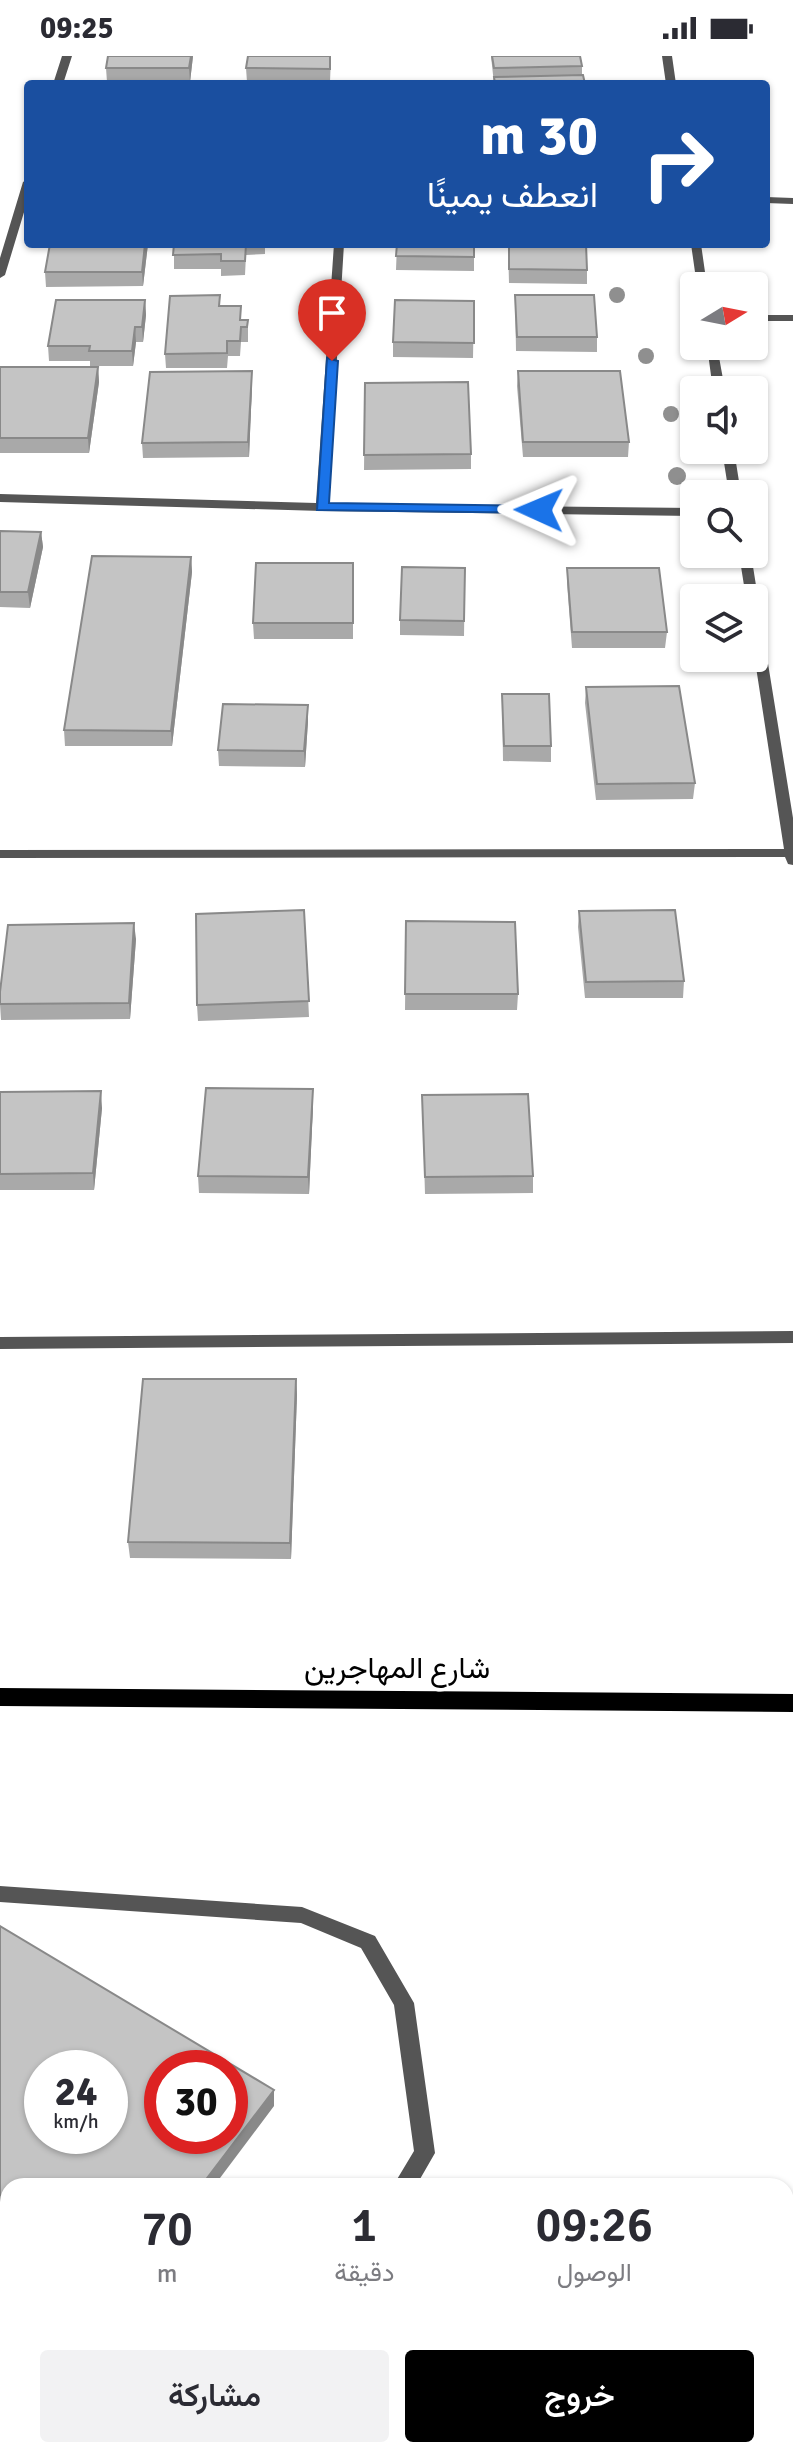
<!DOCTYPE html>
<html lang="ar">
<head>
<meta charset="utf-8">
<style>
	:root { --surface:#fff; --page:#f2f2f3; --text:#2b2b33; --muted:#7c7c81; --accent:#000 }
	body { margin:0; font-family:Signika,Vazirmatn,sans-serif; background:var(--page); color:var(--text); direction:rtl; height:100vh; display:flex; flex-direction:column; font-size:30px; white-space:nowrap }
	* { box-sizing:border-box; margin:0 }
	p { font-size:26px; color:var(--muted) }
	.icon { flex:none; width:44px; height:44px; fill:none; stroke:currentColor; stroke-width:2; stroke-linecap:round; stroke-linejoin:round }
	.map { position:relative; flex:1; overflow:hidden; direction:ltr }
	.drawer { position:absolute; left:0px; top:2122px; width:794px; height:280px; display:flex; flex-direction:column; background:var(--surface); border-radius:24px 24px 0 0; box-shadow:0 2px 6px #0004; direction:rtl }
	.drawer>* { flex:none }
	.top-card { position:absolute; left:24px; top:24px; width:746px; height:168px; border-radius:8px; box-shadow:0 2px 6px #0004; direction:rtl; background:#1a4fa0; color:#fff; overflow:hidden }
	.needle { width:52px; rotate:80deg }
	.fabs { position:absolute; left:680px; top:216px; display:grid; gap:16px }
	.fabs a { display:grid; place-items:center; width:88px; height:88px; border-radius:8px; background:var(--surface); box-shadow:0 2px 6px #0004; font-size:40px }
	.speed { position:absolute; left:24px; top:1994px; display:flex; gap:16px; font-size:40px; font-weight:700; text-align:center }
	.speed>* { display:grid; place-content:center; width:104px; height:104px; border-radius:50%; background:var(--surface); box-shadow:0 2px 6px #0004; line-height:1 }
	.speed small { font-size:20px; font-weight:400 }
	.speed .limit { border:12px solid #d22; background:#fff; color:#111 }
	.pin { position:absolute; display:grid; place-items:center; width:68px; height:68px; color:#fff; margin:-82px -34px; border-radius:50% 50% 50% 0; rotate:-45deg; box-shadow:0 0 8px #0007 }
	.pin .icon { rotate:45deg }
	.me { position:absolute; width:88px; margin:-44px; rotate:271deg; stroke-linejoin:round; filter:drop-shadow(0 0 6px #0008) }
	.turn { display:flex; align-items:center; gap:28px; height:168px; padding:0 40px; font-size:36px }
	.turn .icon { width:104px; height:104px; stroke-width:2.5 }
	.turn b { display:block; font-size:56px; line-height:68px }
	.eta { display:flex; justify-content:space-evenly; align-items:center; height:136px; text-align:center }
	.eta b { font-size:48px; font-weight:600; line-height:56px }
	.primary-button { display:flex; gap:16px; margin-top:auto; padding:16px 40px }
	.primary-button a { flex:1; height:92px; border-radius:8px; background:var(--accent); color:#fff; font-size:32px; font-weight:600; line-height:92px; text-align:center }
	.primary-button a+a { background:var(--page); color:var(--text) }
	.status { display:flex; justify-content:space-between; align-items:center; height:56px; padding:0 40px; background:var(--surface); direction:ltr }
	.status svg { height:22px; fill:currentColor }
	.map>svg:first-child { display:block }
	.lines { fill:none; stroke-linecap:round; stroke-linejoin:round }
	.service { fill:#555; fill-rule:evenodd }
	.minor { fill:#555; fill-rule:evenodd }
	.primary { fill:#000; fill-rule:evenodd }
	.tree { fill:#8f8f8f }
	.wall { fill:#a9a9a9 }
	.shaded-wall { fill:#898989 }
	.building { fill:#c4c4c4; stroke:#898989; stroke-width:2; fill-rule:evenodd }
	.route { fill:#1a73e8; stroke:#114b97; stroke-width:2 }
	.labels { text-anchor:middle; stroke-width:7; stroke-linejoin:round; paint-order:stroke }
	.street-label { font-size:30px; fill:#000; stroke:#fff }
</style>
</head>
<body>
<div class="status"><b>09:25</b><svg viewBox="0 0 49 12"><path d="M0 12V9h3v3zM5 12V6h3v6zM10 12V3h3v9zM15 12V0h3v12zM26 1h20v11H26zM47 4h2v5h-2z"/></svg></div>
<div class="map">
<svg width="793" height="2402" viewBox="0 0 793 2402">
	<rect width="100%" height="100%" fill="#fff"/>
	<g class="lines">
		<path class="service" d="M0 1830 302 1851 375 1880 414 1947 435 2097 416 2130H393L414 2095 394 1949 361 1892 301 1867 0 1846Z
			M218 2394H242L239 2402H215Z"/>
		<path class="minor" d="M62 0H72L63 28H53Z
			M662 0H672L676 28H666Z
			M28 123V143L5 219 0 222V202L23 126Z
			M766 141 793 142V148L766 147Z
			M334 188H344L328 448 694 452V460L322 455 0 446V438L316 447Z
			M691 188H701L707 230H697Z
			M754 259H793V265H754Z
			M707 290H717L725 334H713Z
			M722 394H734L741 438H729Z
			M739 498H751L758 542 756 545 746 542Z
			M754 554 760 558 793 762V809L788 808 785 801 0 802V794L784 793 754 598Z
			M793 1275V1287L0 1293V1281Z"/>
		<path class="primary" d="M0 1632 793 1638V1656L0 1650Z"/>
	</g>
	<g class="tree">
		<circle cx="617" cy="239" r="8"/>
		<circle cx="646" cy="300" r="8"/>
		<circle cx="671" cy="358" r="8"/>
		<circle cx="677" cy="420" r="9"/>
	</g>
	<path class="wall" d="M108 0H193L190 26H107L106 12Z
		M331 0 330 26H247L246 12Z
		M491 0H580L582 10V19L585 28H494Z
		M148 188 143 230 46 231 45 216Z
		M174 188H265V198L246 199 245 219 221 220V213H174Z
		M397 188H474V215L396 214Z
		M508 188H586L587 214V228L509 227Z
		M515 239 597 281V296L516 295Z
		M145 244 146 259 143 286H136L133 310H90V305H49L48 290Z
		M474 245 473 302 393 301V286Z
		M221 250 241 264H248V286H241L240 300H228L227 312H166L165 298Z
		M0 311H98L99 326 89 397H0Z
		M518 315 629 386 628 401H523L517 330Z
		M365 327 471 398V413L364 414Z
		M252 330 249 401 143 402 142 387Z
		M0 475 41 476 43 491 30 552 0 551Z
		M191 501 192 516 172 690H65L64 674Z
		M353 507V583H254L253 567Z
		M465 512 464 580 400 579V564Z
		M567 512 667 576 665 592H572L567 527Z
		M586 631 695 727 693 743 596 744 585 647Z
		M502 638 551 690V706L503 705Z
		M308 665 305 711 219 710 218 694Z
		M304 854 309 961 198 965 197 949Z
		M579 855 684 925 683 942H585L578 871Z
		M406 865 518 938 517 954H405Z
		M136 883 130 963 1 964 0 948Z
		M0 1036 102 1052 94 1134H0Z
		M422 1039 533 1120V1137L425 1138Z
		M313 1050 309 1138 199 1137 198 1120Z
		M296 1323 297 1339 291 1503 130 1502 128 1486Z
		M0 1871 274 2050 8 2130V2182L0 2177Z"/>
	<path class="shaded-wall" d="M191 0H193L190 26 189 12Z
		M145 188H148L143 230 142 216Z
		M145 244 146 259 143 286 142 271Z
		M135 271 136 286 133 310 132 295Z
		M98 311 99 326 89 397 88 382Z
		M252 315V330L249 401 248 386Z
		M41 476 43 491 30 552 28 536Z
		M191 501 192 516 172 690 171 675Z
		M308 649V665L305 711 304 695Z
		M134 867 136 883 130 963 129 947Z
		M313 1033V1050L309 1138 308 1121Z
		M101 1035 102 1052 94 1134 93 1117Z
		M296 1323 297 1339 291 1503 290 1487Z
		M274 2034V2050L214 2130H201Z
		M8 2382V2394H13L7 2402H0V2393Z"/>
	<path class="building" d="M108 0H191L189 12H106Z
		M248 0H330V13L246 12Z
		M492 0H580L582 10 494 12Z
		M583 19 585 28H495L494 21Z
		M50 188H145L142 216H45Z
		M174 188H246L245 205H221V198L173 199Z
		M397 188H474V201L396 200Z
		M509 188H586L587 214 509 213Z
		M220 239 219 250H241L240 264H248L247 271H241L240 285H227V297L165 298 170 240Z
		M515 239H594L597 281H517Z
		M56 244H145L142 271H135L132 295H89L90 290H48Z
		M395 244 474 245V287L393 286Z
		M0 311H98L88 382H0Z
		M252 315 248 386 142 387 150 316Z
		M518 315H620L629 386H523Z
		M468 326 471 398 364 399 365 327Z
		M0 475 41 476 28 536H0Z
		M92 500 191 501 171 675 64 674Z
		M256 507H353V567H253Z
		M402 511 465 512 464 565 400 564Z
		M567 512H659L667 576H572Z
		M679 630 695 727 597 728 586 631Z
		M502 638H549L551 690H504Z
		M223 648 308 649 304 695 218 694Z
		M304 854 309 945 197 949 196 858Z
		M675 854 684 925 586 926 579 855Z
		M406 865 515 866 518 938H405Z
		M134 867 129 947 0 948V936L8 869Z
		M206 1032 313 1033 308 1121 198 1120Z
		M101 1035 93 1117 0 1118V1036Z
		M528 1038 533 1120 425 1121 422 1039Z
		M143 1323H296L290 1487 128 1486Z
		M0 1870 274 2034 201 2130H8V2169L0 2164ZM42 2012H110V2080H42ZM162 2012H230V2080H162Z
		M0 2210 8 2215V2382L0 2393Z"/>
	<path class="route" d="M327 302 338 305 329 447 539 450 546 454 544 457 317 454Z"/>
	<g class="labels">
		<g class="street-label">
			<text x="397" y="1622">شارع المهاجرين</text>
		</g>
	</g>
</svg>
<div class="fabs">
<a><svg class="needle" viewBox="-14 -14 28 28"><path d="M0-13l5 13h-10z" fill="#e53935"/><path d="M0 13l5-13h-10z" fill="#7c7c81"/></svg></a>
<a><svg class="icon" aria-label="sound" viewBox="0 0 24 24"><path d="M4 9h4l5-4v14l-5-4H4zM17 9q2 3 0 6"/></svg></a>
<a><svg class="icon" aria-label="search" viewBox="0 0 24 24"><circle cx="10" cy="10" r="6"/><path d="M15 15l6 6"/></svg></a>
<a><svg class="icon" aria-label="layers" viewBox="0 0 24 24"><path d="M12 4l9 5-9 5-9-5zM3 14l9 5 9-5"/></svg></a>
</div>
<div class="speed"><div>24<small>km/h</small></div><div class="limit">30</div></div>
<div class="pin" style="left:332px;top:305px;background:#d93025"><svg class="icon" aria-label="arrive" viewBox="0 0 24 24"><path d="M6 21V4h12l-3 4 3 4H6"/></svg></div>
<svg class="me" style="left:539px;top:454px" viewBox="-20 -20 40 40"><path d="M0-17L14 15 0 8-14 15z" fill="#1a73e8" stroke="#fff" stroke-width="4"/></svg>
<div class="top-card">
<div class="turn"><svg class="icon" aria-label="right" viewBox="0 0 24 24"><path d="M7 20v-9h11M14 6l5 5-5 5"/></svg><div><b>30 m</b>انعطف يمينًا</div></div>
</div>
<section class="drawer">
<div class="eta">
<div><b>09:26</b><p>الوصول</p></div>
<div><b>1</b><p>دقيقة</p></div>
<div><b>70</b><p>m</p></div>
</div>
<div class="primary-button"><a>خروج</a><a>مشاركة</a></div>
</section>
</div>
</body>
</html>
